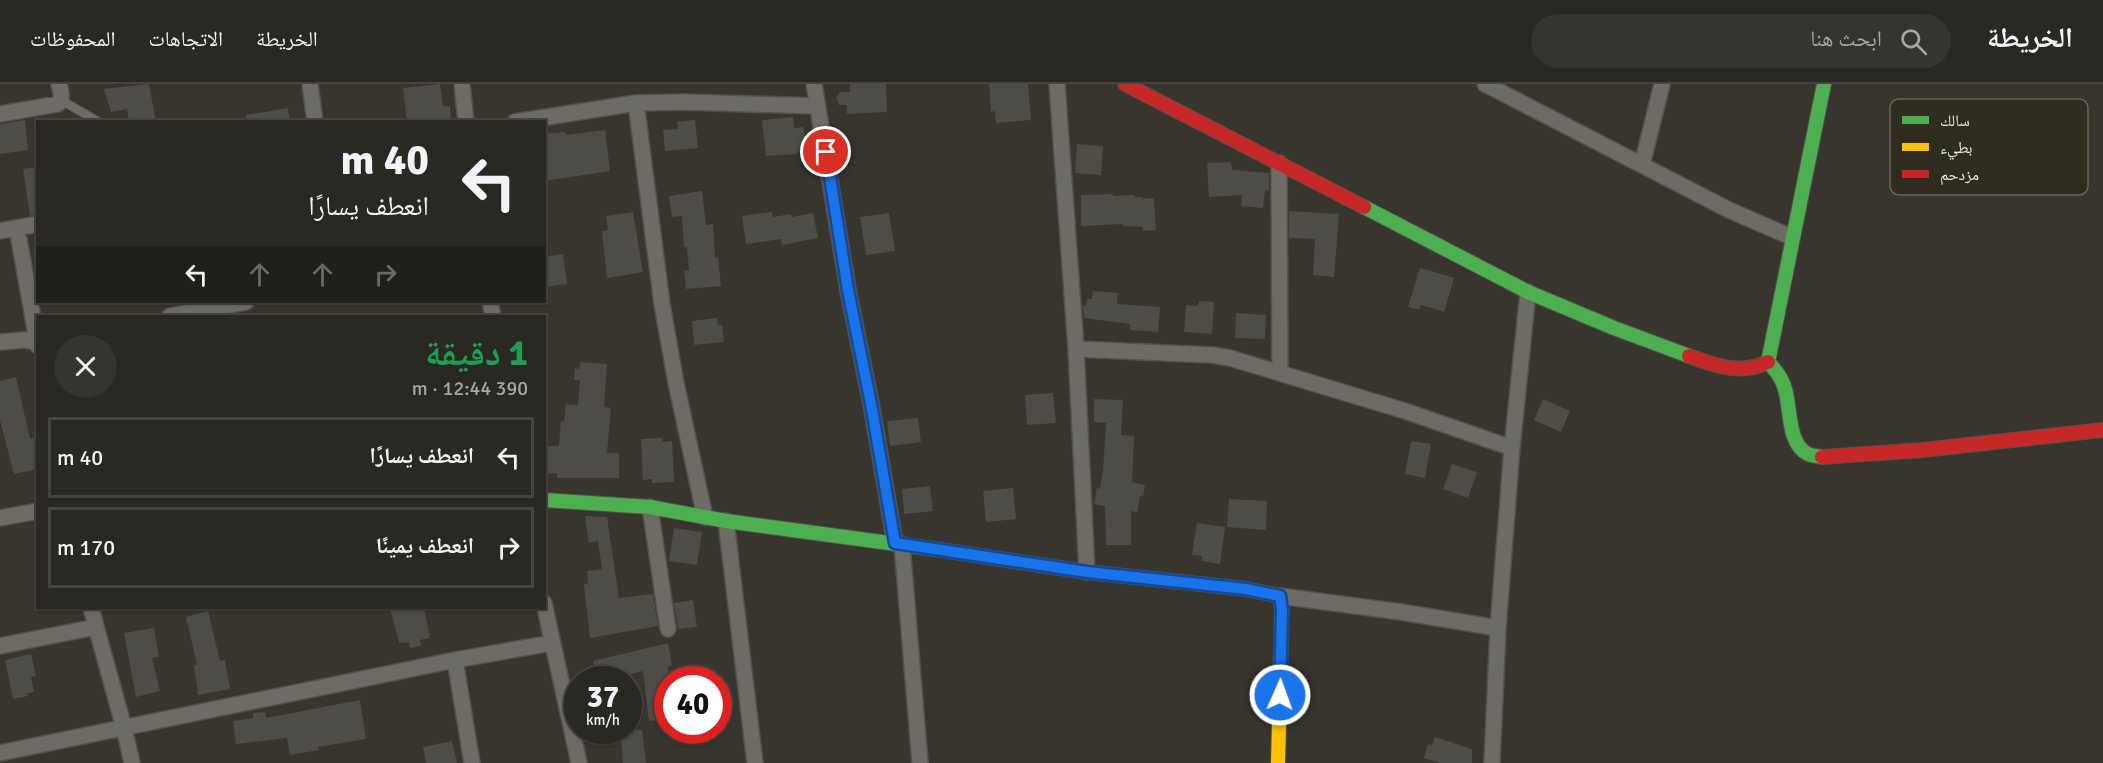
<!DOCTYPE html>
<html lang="ar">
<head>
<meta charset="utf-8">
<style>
	:root { --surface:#292822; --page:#35342f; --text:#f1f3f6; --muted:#a5a6a5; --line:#454440 }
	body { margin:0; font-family:Signika,"Noto Naskh Arabic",sans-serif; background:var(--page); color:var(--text); direction:rtl; height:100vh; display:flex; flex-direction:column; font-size:22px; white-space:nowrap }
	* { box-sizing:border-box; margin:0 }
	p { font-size:20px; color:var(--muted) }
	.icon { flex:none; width:33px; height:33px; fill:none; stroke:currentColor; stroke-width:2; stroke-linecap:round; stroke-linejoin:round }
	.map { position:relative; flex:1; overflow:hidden; direction:ltr }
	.sheet { position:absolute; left:36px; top:231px; width:510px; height:294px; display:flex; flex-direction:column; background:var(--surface); border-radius:0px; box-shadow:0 2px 4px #0004,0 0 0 2px var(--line); direction:rtl }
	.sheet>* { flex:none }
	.banner { position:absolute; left:36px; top:36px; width:510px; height:183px; border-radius:0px; box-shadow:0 2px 4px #0004,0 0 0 2px var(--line); direction:rtl; background:#292822; color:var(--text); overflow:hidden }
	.speed { position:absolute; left:564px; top:582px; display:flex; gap:12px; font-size:30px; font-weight:700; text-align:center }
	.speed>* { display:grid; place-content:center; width:78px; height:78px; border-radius:50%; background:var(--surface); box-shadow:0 2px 4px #0004,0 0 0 2px var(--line); line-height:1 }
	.speed small { font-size:15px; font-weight:400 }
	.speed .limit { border:9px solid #d22; background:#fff; color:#111 }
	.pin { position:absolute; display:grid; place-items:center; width:51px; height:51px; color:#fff; margin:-26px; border:3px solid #fff; border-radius:50%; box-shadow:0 2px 6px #0007 }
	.me { position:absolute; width:66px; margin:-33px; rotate:2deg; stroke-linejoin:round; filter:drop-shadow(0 0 4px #0008) }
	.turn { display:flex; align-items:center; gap:21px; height:126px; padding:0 18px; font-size:27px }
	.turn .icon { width:78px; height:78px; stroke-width:2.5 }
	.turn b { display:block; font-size:42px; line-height:51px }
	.lanes { display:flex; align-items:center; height:57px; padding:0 18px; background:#0003; justify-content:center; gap:30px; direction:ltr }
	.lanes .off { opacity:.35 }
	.round { display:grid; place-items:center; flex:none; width:63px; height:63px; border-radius:32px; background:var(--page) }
	.overview { display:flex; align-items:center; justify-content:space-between; height:102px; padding:0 18px }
	h1 { font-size:36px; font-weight:700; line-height:45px; color:#1e9e55 }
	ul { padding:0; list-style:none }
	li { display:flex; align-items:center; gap:18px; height:81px; margin:0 12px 9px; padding:0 6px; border:3px solid var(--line); border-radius:0px }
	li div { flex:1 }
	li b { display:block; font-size:22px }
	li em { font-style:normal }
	header { display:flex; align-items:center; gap:36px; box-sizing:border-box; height:84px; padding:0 30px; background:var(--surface); border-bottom:2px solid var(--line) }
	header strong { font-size:28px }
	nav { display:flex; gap:33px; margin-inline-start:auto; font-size:21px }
	.search { width:420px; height:54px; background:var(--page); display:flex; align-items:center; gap:15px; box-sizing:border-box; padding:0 21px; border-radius:33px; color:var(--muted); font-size:22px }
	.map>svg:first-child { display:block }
	.building { fill:#4e4c46 }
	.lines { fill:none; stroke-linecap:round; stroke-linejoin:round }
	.lane-casing { stroke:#54514b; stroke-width:10 }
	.street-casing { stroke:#54514b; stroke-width:18 }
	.fast-casing { stroke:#54514b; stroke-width:16 }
	.slow-casing { stroke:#54514b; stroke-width:16 }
	.jam-casing { stroke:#54514b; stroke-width:16 }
	.lane { stroke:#6d6b65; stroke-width:8 }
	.street { stroke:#6d6b65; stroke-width:15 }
	.fast { stroke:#4caf50; stroke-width:14 }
	.slow { stroke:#ffc107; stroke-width:14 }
	.jam { stroke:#c62828; stroke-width:14 }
	.route-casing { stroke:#114b97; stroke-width:15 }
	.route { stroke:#1a73e8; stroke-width:10 }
	.key { fill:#302c20; stroke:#68645a; stroke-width:1.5 }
	.key-label { font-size:16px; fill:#ebe8e1 }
</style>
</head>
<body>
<header>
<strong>الخريطة</strong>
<div class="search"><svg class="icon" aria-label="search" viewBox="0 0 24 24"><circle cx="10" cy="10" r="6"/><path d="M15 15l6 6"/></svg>ابحث هنا</div>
<nav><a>الخريطة</a><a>الاتجاهات</a><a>المحفوظات</a></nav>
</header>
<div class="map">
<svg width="2103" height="679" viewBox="0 0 2103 679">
	<rect width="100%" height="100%" fill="#37352e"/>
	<path class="building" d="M149 0 156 38H129L127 25 111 28 104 5Z
		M440 0 443 22H450L451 36 407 38 403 4Z
		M850 0H886L887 28 847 30V21H839L836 14 840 8H850Z
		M989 0H1028L1031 36 996 39 995 27 991 28Z
		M288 24 290 38H246V31Z
		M793 33 794 44 804 43 806 67 797 68 798 70 766 72 762 36Z
		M25 36 28 66 0 70V40Z
		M695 36 698 64 665 67 663 46 678 45 677 38Z
		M605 46 610 87 544 97V50L565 48 566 51Z
		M1077 60 1103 62 1101 91 1075 89Z
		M1231 78 1232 86 1269 89V107L1265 106 1263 124 1241 122 1242 111 1209 113 1207 79Z
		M38 83V130L30 132 23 85Z
		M702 107 706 141 713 140 715 174 718 173 721 202 686 205 684 187 689 186 687 163H684L682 132 672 133 669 112Z
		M1113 110V112L1135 111V113H1143V115L1154 114 1156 146 1143 147V143L1123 142V140L1081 142V111Z
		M1289 127 1339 130 1334 193 1313 191 1315 155 1289 154Z
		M633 128 643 188 607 194 602 147 608 146 606 132Z
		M772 128 773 133 791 130 792 133 813 129 818 154 782 161 781 155 746 160 742 132Z
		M889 129 895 167 866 171 860 133Z
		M563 170 567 200 544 203V173Z
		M1420 184 1454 194 1444 228 1421 221 1419 226 1408 223Z
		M1093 207 1118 209 1117 220 1160 223 1158 248 1130 246V240L1084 234 1083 222H1086L1087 215H1092Z
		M1199 217 1214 218 1212 250 1184 248 1186 221 1198 222Z
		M1236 229 1266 231 1265 255 1235 254Z
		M717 234 718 241H722L724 258 694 261 692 237Z
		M580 278 607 280 604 323 611 324 607 369H619V394H557V389L544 390V362H559L561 337 564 338 566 320 578 321 580 296H574L575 284 580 285Z
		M16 293 30 355 35 354 38 385 14 390 0 336V297Z
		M1053 309 1056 339 1027 341 1025 311Z
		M1094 315 1123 316 1121 351 1134 352 1132 398 1145 401 1143 413 1140 412 1137 428 1131 427V461H1106L1105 422 1094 420 1097 404 1100 405 1103 387 1106 339 1094 338Z
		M1543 315 1570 327 1561 348 1534 336Z
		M918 334 921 358 890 362 887 337Z
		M662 354 663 358 672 357 674 398 652 399V395L643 396 641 355Z
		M1411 357 1431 360 1425 394 1405 390Z
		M1452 380 1477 388 1468 414 1443 405Z
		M930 402 933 427 904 430 902 405Z
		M1013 404 1016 435 986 438 983 407Z
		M1229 415 1267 417 1266 446 1227 443Z
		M585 432 607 433 619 514 653 510 658 542 590 554 584 500H588L587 487 602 485 598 457 589 459Z
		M1197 439 1225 443 1220 480 1202 477V472L1192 471Z
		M674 444 702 448 697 481 669 477Z
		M693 516 697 543 678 545 674 519Z
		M390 524H424L430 554 420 556 421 562 410 564 409 558 399 559Z
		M208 527 220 577 225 576 230 605 198 611 194 581H197L186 533Z
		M154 544 159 573 152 574 160 607 136 613 124 549Z
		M668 559 672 581 668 582V635L649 637 643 587 608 596H597L593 577Z
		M31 570 36 592 31 593 34 608 27 609 28 612 13 615 5 576Z
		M360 616 366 655 318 663 319 666 290 671 287 654 236 660 233 637 253 634V629L265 628 266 634Z
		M620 646H642L646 679H623Z
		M1435 653 1472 665V679H1440L1424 674 1428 660 1432 661Z
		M452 657 457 679H426L423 663Z"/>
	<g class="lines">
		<defs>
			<path id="lane" d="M61 16 99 38"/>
			<path id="street" d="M310 0 315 38
				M462 0 466 38
				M814 0 848 206 872 325 895 459
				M1057 0 1076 265 1087 488
				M1485 0 1729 126 1791 153
				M636 19 662 220 676 299 705 433
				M0 30 58 20C63 13 61 7 59 0
				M515 38 636 19 684 18 817 22
				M1279 79 1280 289
				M1642 81 1662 0
				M17 144 38 262
				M0 147 38 140
				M490 218 493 232
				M170 232 246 218
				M0 258 24 256 38 258
				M1076 265 1212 271 1230 274 1405 327 1512 364
				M650 423 668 545
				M0 434 38 427
				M726 437 755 679
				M902 460 920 679
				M1280 512 1401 528 1498 544
				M544 519 579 679
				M91 524 124 644 132 679
				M0 562 96 543
				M455 576 472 679
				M0 669 455 576 552 559
				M1492 679 1498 544 1512 364 1528 208"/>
			<path id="fast" d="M1364 123 1528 208 1614 244 1689 272
				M1822 373C1818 372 1812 372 1808 370 1787 360 1791 324 1785 305 1782 294 1776 286 1768 278L1824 0
				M544 416 650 423 726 437 941 466"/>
			<path id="slow" d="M1200 500 1246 505 1280 512 1282 526 1278 679"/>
			<path id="jam" d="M1125 0 1364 123
				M1689 272C1716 282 1741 291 1768 278
				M1822 373 1923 366 2103 346
				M941 466 1087 488 1200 500"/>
		</defs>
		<use href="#lane" class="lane-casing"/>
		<use href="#street" class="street-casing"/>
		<use href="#fast" class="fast-casing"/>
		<use href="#slow" class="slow-casing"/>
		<use href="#jam" class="jam-casing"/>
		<use href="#lane" class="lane"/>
		<use href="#street" class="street"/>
		<use href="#fast" class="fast"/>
		<use href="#slow" class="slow"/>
		<use href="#jam" class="jam"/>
	</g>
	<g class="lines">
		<defs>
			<path id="route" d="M826 68 848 206 872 325 895 459 1087 488 1246 505 1280 512 1282 526 1280 611"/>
		</defs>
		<use href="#route" class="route-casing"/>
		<use href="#route" class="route"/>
	</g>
	<rect x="1890" y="15" width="198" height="96" rx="9" class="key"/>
	<rect x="1902" y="32" width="27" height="8" fill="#4caf50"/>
	<rect x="1902" y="59" width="27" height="8" fill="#ffc107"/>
	<rect x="1902" y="86" width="27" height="8" fill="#c62828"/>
	<g class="key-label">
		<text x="1940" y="42">سالك</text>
		<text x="1940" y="69">بطيء</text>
		<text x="1940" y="96">مزدحم</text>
	</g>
</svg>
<div class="speed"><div>37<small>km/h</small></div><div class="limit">40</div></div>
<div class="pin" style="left:826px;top:68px;background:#d93025"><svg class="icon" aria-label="arrive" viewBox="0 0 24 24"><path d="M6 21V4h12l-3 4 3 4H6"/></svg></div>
<svg class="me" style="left:1280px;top:611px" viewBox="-20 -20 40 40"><circle r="17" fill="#1a73e8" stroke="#fff" stroke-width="3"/><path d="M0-11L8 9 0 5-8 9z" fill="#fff"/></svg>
<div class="banner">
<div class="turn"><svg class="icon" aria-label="left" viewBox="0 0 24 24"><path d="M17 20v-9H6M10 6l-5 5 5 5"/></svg><div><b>40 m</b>انعطف يسارًا</div></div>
<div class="lanes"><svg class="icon" aria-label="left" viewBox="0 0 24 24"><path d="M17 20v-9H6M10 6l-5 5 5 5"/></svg><svg class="icon off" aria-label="ahead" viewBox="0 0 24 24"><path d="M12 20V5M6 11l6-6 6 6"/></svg><svg class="icon off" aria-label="ahead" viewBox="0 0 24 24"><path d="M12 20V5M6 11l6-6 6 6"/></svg><svg class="icon off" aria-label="right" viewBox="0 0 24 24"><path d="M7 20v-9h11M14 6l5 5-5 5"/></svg></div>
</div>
<section class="sheet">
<div class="overview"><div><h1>1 دقيقة</h1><p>390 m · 12:44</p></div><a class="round"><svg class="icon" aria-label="close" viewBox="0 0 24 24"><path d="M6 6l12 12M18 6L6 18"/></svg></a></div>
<ul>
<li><svg class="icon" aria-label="left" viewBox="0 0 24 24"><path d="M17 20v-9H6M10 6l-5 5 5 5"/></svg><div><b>انعطف يسارًا</b></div><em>40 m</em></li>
<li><svg class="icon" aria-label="right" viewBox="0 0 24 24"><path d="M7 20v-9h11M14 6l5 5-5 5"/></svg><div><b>انعطف يمينًا</b></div><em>170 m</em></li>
</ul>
</section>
</div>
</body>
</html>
